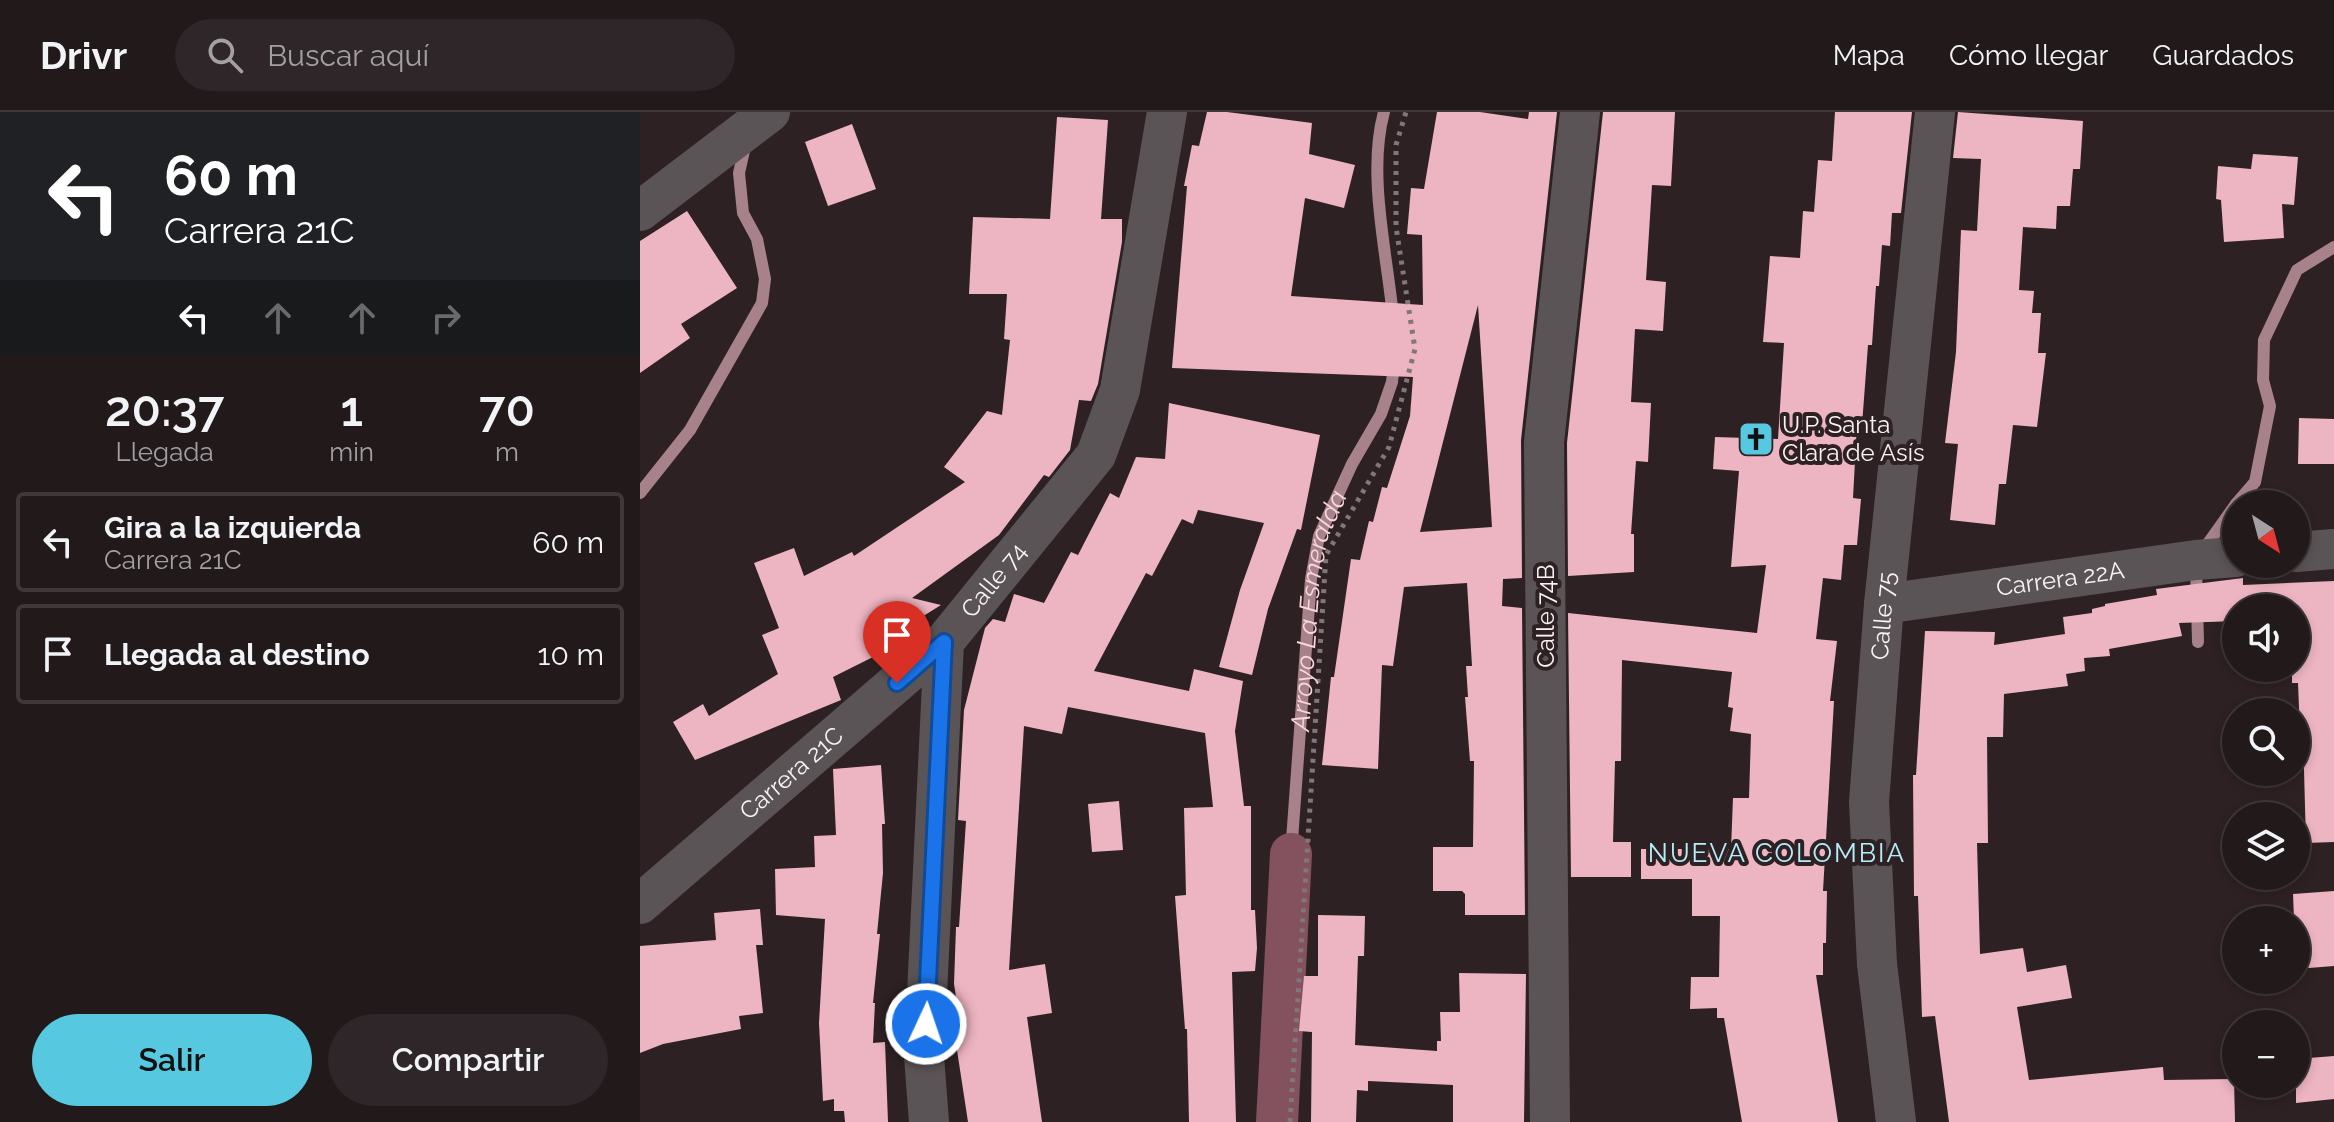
<!DOCTYPE html>
<html lang="es">
<head>
<meta charset="utf-8">
<style>
	:root { --surface:#22191b; --page:#2e2628; --text:#f1f3f6; --muted:#a2a0a3; --line:#3f383a; --accent:#56c9e1 }
	body { margin:0; font-family:Raleway,sans-serif; background:var(--page); color:var(--text); height:100vh; display:flex; flex-direction:column; font-size:30px; white-space:nowrap }
	* { box-sizing:border-box; margin:0 }
	p { font-size:26px; color:var(--muted) }
	.icon { flex:none; width:44px; height:44px; fill:none; stroke:currentColor; stroke-width:2; stroke-linecap:round; stroke-linejoin:round }
	.map { position:relative; flex:1; overflow:hidden }
	.side { display:flex; flex-direction:column; background:var(--surface); width:640px }
	.side>* { flex:none }
	.top-card { background:#202124; color:#fff; overflow:hidden }
	.needle { width:52px; rotate:144deg }
	.buttons { position:absolute; left:1582px; top:378px; display:grid; gap:16px }
	.buttons a { display:grid; place-items:center; width:88px; height:88px; border-radius:50%; background:var(--surface); box-shadow:0 4px 12px #0003,0 0 0 2px var(--line); font-size:40px }
	.pin { position:absolute; display:grid; place-items:center; width:68px; height:68px; color:#fff; margin:-82px -34px; border-radius:50% 50% 50% 0; rotate:-45deg; box-shadow:0 0 8px #0007 }
	.pin .icon { rotate:45deg }
	.me { position:absolute; width:88px; margin:-44px; rotate:3deg; stroke-linejoin:round; filter:drop-shadow(0 0 6px #0008) }
	.turn { display:flex; align-items:center; gap:28px; height:168px; padding:0 32px; font-size:36px }
	.turn .icon { width:104px; height:104px; stroke-width:2.5 }
	.turn b { display:block; font-size:56px; line-height:68px }
	.lanes { display:flex; align-items:center; height:76px; padding:0 32px; background:#0003; justify-content:center; gap:40px; direction:ltr }
	.lanes .off { opacity:.35 }
	.eta { display:flex; justify-content:space-evenly; align-items:center; height:136px; text-align:center }
	.eta b { font-size:48px; font-weight:600; line-height:56px }
	.primary-button { display:flex; gap:16px; margin-top:auto; padding:16px 32px }
	.primary-button a { flex:1; height:92px; border-radius:48px; background:var(--accent); color:#111; font-size:32px; font-weight:600; line-height:92px; text-align:center }
	.primary-button a+a { background:var(--page); color:var(--text) }
	ul { padding:0; list-style:none }
	li { display:flex; align-items:center; gap:24px; height:100px; margin:0 16px 12px; padding:0 16px; border:4px solid var(--line); border-radius:8px }
	li div { flex:1 }
	li b { display:block; font-size:30px }
	li em { font-style:normal }
	header { display:flex; align-items:center; gap:48px; box-sizing:border-box; height:112px; padding:0 40px; background:var(--surface); border-bottom:2px solid var(--line) }
	header strong { font-size:38px }
	nav { display:flex; gap:44px; margin-inline-start:auto; font-size:28px }
	.search { width:560px; height:72px; background:var(--page); display:flex; align-items:center; gap:20px; box-sizing:border-box; padding:0 28px; border-radius:44px; color:var(--muted); font-size:30px }
	main { display:flex; flex:1; min-height:0 }
	.map>svg:first-child { display:block }
	.lines { fill:none; stroke-linecap:round; stroke-linejoin:round }
	.stream { stroke:#a7828b; stroke-width:12 }
	.canal { stroke:#83525e; stroke-width:42 }
	.building { fill:#edb4c1; fill-rule:evenodd }
	.path { stroke:#817678; stroke-width:5; stroke-dasharray:4 6; stroke-linecap:butt }
	.minor { stroke:#5b5456; stroke-width:40 }
	.route-casing { stroke:#114b97; stroke-width:20 }
	.route { stroke:#1a73e8; stroke-width:14 }
	.labels { text-anchor:middle; stroke-width:8; stroke-linejoin:round; paint-order:stroke }
	.poi-label { font-size:24px; fill:#fbf2f4; stroke:#2e2124; text-anchor:start }
	.street-label { font-size:24px; fill:#fbf2f4; stroke:#2e2124 }
	.water-label { font-size:26px; font-style:italic; fill:#f9d6de; stroke:#2e2124 }
	.neighbourhood-label { font-size:26px; letter-spacing:2px; fill:#b5eefb; stroke:#2e2124 }
</style>
</head>
<body>
<header>
<strong>Drivr</strong>
<div class="search"><svg class="icon" aria-label="search" viewBox="0 0 24 24"><circle cx="10" cy="10" r="6"/><path d="M15 15l6 6"/></svg>Buscar aquí</div>
<nav><a>Mapa</a><a>Cómo llegar</a><a>Guardados</a></nav>
</header>
<main>
<section class="side">
<div class="top-card">
<div class="turn"><svg class="icon" aria-label="left" viewBox="0 0 24 24"><path d="M17 20v-9H6M10 6l-5 5 5 5"/></svg><div><b>60 m</b>Carrera 21C</div></div>
<div class="lanes"><svg class="icon" aria-label="left" viewBox="0 0 24 24"><path d="M17 20v-9H6M10 6l-5 5 5 5"/></svg><svg class="icon off" aria-label="ahead" viewBox="0 0 24 24"><path d="M12 20V5M6 11l6-6 6 6"/></svg><svg class="icon off" aria-label="ahead" viewBox="0 0 24 24"><path d="M12 20V5M6 11l6-6 6 6"/></svg><svg class="icon off" aria-label="right" viewBox="0 0 24 24"><path d="M7 20v-9h11M14 6l5 5-5 5"/></svg></div>
</div>
<div class="eta">
<div><b>20:37</b><p>Llegada</p></div>
<div><b>1</b><p>min</p></div>
<div><b>70</b><p>m</p></div>
</div>
<ul>
<li><svg class="icon" aria-label="left" viewBox="0 0 24 24"><path d="M17 20v-9H6M10 6l-5 5 5 5"/></svg><div><b>Gira a la izquierda</b><p>Carrera 21C</p></div><em>60 m</em></li>
<li><svg class="icon" aria-label="arrive" viewBox="0 0 24 24"><path d="M6 21V4h12l-3 4 3 4H6"/></svg><div><b>Llegada al destino</b></div><em>10 m</em></li>
</ul>
<div class="primary-button"><a>Salir</a><a>Compartir</a></div>
</section>
<div class="map">
<svg width="1694" height="1010" viewBox="0 0 1694 1010">
	<rect width="100%" height="100%" fill="#2e2124"/>
	<g class="lines">
		<g class="stream">
			<path d="M744 0C727 62 747 141 753 205"/>
			<path d="M0 381 50 318 122 191 125 167 117 127 103 101 99 61 106 30"/>
			<path d="M1596 392 1615 370 1630 294 1623 268 1624 228 1657 158 1694 135"/>
			<path d="M1564 437 1596 392"/>
			<path d="M1556 454 1558 530"/>
			<path id="s1" d="M651 742 671 467 679 424 712 352 741 302 752 270 754 251"/>
		</g>
		<path class="canal" d="M637 1010 651 742"/>
	</g>
	<path class="building" d="M567 0H587L672 11 669 42 715 53 704 96 665 86 651 184 783 193 782 123 767 122 771 76 784 77 797 0H840L888 7 889 0H917L881 328 882 466 863 467 862 494 882 496 885 803H825V782L822 779H793V735H833L834 649H830L825 585H828L826 554H832L827 471 764 475 753 554 742 553 738 657 682 653 691 565H694L711 447 720 448 729 409 733 410 742 375 747 376 770 304 773 265 532 256 547 74H544L552 33 559 34ZM838 193 852 415 780 420Z
		M963 0H1035L1031 74 1012 73 1006 168 1026 170 1023 219 995 217 991 290 1011 291 1008 350 996 349 991 422H994V460L928 464 927 331Z
		M1195 0H1272L1261 101H1252L1250 134 1242 133 1239 174H1236L1232 233H1228L1222 313 1217 312 1213 386 1221 387 1217 433H1204L1201 468 1183 466 1176 527 1197 529 1190 589H1194L1183 779H1187L1186 831H1183V863H1176L1198 1010H1102L1084 906H1077V896L1050 897 1051 865H1079L1080 804H1052V767H1001V737H1091L1093 686H1109L1111 622 1090 619 1093 596 1088 595 1092 560 982 548 981 649H975L973 730H991V765H931L928 501 1117 521 1126 453 1091 455 1099 359 1073 357 1075 325 1138 327 1144 231 1123 230 1130 144 1160 146 1163 99 1174 100 1178 48 1192 49Z
		M1318 0 1443 9 1440 57H1433L1430 94H1417L1416 117 1383 115 1379 178 1394 179 1392 201H1401L1398 241H1406L1397 315 1373 313 1366 372H1359L1355 413 1310 408 1318 332 1305 331 1316 240 1321 118 1337 119 1341 47 1313 46Z
		M417 5 468 8 461 107H482V130L458 272 451 289 439 288 430 338 409 365 404 363 359 423 272 486 301 493 229 538 241 541 193 565 201 588 55 648 33 610 63 592 69 604 138 562 122 523 139 516 114 451 154 436 164 464 212 440 214 444 325 370 304 355 347 299 362 303 370 228 364 227 367 182H329L333 105 410 107Z
		M212 12 236 77 188 94 165 30Z
		M1613 42 1658 45 1654 93 1642 92 1644 126 1584 130 1581 88 1576 87 1578 54 1611 57Z
		M47 99 97 176 41 212 50 226 0 261V129Z
		M529 291 680 323 661 418 657 417 628 497 612 563 579 555 600 478 624 411 558 398 553 412 542 407 512 464 506 461 454 559 549 579 554 557 603 569 595 619 604 694H611V798H615L617 836 615 859 592 860 596 1010H549L547 917H545L535 784 546 783 544 696 573 695 565 621 428 595 422 622 384 614 369 858 405 852 412 901 387 905 402 1010H328L315 925 322 924 314 872 316 815H319L326 709 318 708 324 598 345 516 353 507 365 510 374 482 404 491 431 440 438 443 470 381 479 386 496 345 525 347Z
		M1659 306 1694 307V352H1658Z
		M1603 466V473L1694 469V730L1666 731 1663 621H1660L1658 571H1652V556H1656V496H1596V509L1539 511 1542 524 1469 537 1470 544 1444 546 1445 559 1426 562 1428 574 1364 582 1363 625H1347L1348 731H1337L1340 842 1383 836 1387 860 1426 853 1432 886 1377 895 1389 968 1523 955 1524 968 1594 967 1595 1010H1309L1295 904 1282 905 1278 784H1274L1273 663H1276L1285 519 1355 520 1354 533 1425 522 1423 505 1452 501V497L1465 494V492L1517 483 1516 477Z
		M241 653 245 712H242L243 761 237 822H240L233 891H235L233 931 245 930 248 1010H205L204 999H194V987L183 989 179 911 185 807 136 803 135 757 175 755 174 724 196 723 193 657Z
		M479 689 483 738 452 740 448 692Z
		M1694 779V854L1656 857 1653 782Z
		M120 797 123 833H116L123 901 99 904 101 917 23 932 0 941V834L76 828 74 801Z
		M678 803 725 804 724 844H718L715 933 797 939V929H801L800 900H820L819 861 886 862 884 1010H813V973L728 969V979L717 978 716 1010H671L672 920 659 919 664 864H678Z
		M1694 944V987L1656 991V947Z"/>
	<g class="lines">
		<path class="path" d="M650 1010 686 443 749 335 775 237 756 115V33L766 0"/>
		<g class="minor">
			<path d="M0 99 130 0"/>
			<path d="M1656 440 1694 437"/>
			<path id="s2" d="M1244 492 1556 448 1596 445"/>
			<path id="s3" d="M0 792 304 530"/>
			<path id="s4" d="M289 1010 284 944 304 530 456 343 480 278 527 0"/>
			<path d="M910 1010 904 330 940 0"/>
			<path id="s5" d="M1256 1010 1237 852 1229 690 1244 492 1295 0"/>
		</g>
	</g>
	<g class="lines">
		<defs>
			<path id="route" d="M257 571 304 530 286 912"/>
		</defs>
		<use href="#route" class="route-casing"/>
		<use href="#route" class="route"/>
	</g>
	<defs>
		<symbol id="church-square" viewBox="-11 -11 22 22"><rect x="-9" y="-9" width="18" height="18" rx="4" fill="#56c9e1" stroke="#2e2124"/><path d="M-1.2-6h2.4v3.5h3.3v2.4h-3.3V6h-2.4V-.1h-3.3v-2.4h3.3Z" fill="#111"/></symbol>
	</defs>
	<g fill-rule="evenodd">
		<use href="#church-square" x="1096" y="307" width="40" height="40"/>
	</g>
	<g class="labels">
		<g class="poi-label">
			<text x="1142" y="321">U.P. Santa<tspan x="1142" dy="28">Clara de Asís</tspan></text>
		</g>
		<g class="street-label">
			<text dy="8" stroke="none"><textPath href="#s2" startOffset="178">Carrera 22A</textPath></text>
			<text dy="8" stroke="none"><textPath href="#s4" startOffset="560">Calle 74</textPath></text>
			<text transform="translate(906 504) rotate(-90)" y="8">Calle 74B</text>
			<text dy="8" stroke="none"><textPath href="#s5" startOffset="508">Calle 75</textPath></text>
			<text dy="8" stroke="none"><textPath href="#s3" startOffset="200">Carrera 21C</textPath></text>
		</g>
		<g class="water-label">
			<text dy="9" stroke="none"><textPath href="#s1" startOffset="246">Arroyo La Esmeralda</textPath></text>
		</g>
		<g class="neighbourhood-label">
			<text x="1137" y="750">NUEVA COLOMBIA</text>
		</g>
	</g>
</svg>
<div class="buttons">
<a><svg class="needle" viewBox="-14 -14 28 28"><path d="M0-13l5 13h-10z" fill="#e53935"/><path d="M0 13l5-13h-10z" fill="#a2a0a3"/></svg></a>
<a><svg class="icon" aria-label="sound" viewBox="0 0 24 24"><path d="M4 9h4l5-4v14l-5-4H4zM17 9q2 3 0 6"/></svg></a>
<a><svg class="icon" aria-label="search" viewBox="0 0 24 24"><circle cx="10" cy="10" r="6"/><path d="M15 15l6 6"/></svg></a>
<a><svg class="icon" aria-label="layers" viewBox="0 0 24 24"><path d="M12 4l9 5-9 5-9-5zM3 14l9 5 9-5"/></svg></a>
<a>+</a>
<a>−</a>
</div>
<div class="pin" style="left:257px;top:571px;background:#d93025"><svg class="icon" aria-label="arrive" viewBox="0 0 24 24"><path d="M6 21V4h12l-3 4 3 4H6"/></svg></div>
<svg class="me" style="left:286px;top:912px" viewBox="-20 -20 40 40"><circle r="17" fill="#1a73e8" stroke="#fff" stroke-width="3"/><path d="M0-11L8 9 0 5-8 9z" fill="#fff"/></svg>
</div>
</main>
</body>
</html>
